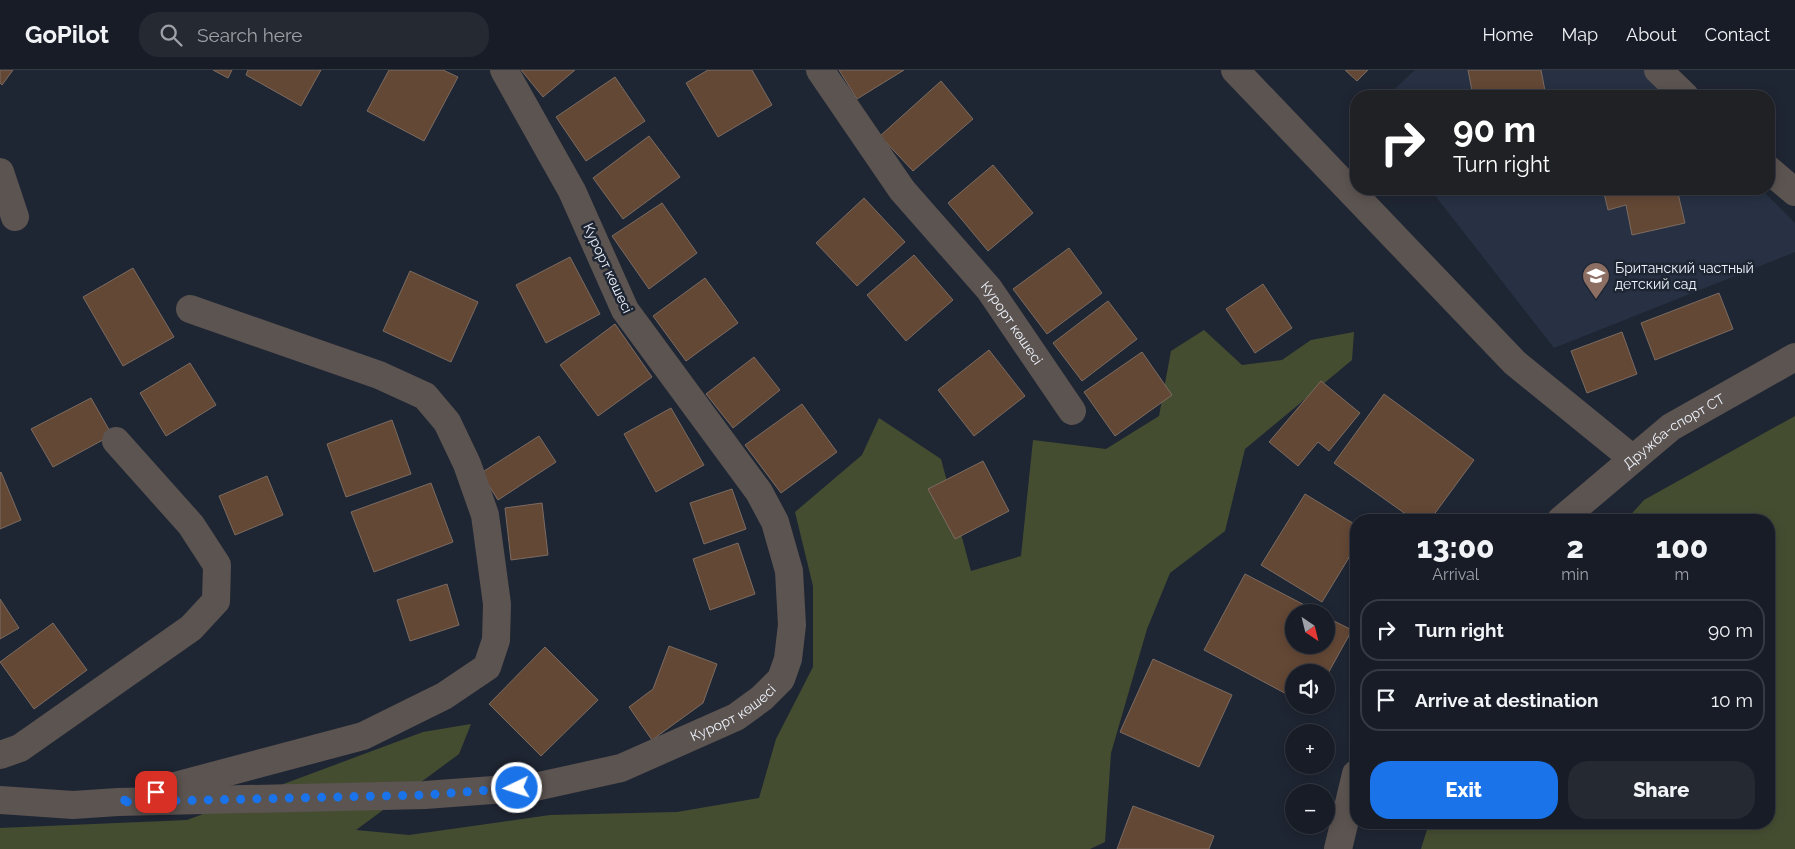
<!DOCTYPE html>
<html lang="en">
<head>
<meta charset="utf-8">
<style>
	:root { --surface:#171c26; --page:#242932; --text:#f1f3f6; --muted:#9ea1a7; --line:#363a43; --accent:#1a73e8 }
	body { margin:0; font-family:Raleway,sans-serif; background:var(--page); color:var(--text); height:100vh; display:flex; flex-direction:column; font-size:19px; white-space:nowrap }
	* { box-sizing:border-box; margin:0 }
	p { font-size:16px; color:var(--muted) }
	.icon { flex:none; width:28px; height:28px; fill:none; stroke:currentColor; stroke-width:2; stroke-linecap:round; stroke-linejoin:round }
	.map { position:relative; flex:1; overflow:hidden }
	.panel { position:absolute; left:1350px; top:444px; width:425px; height:315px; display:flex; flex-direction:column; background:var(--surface); border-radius:20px; box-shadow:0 2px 12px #0003,0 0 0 1px var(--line) }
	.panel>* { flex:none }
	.hud { position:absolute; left:1350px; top:20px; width:425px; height:105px; border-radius:20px; box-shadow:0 2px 12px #0003,0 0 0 1px var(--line); background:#202124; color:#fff; overflow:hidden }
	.needle { width:32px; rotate:145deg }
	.buttons { position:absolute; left:1285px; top:534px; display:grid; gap:10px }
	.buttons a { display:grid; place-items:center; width:50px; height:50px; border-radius:50%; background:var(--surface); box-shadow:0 2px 12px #0003,0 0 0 1px var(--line); font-size:25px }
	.pin { position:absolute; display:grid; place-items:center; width:42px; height:42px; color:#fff; margin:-21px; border-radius:10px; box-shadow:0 2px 8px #0006 }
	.me { position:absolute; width:55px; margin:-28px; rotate:266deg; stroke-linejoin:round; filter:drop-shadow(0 0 4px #0008) }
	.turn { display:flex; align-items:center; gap:18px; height:105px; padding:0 20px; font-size:22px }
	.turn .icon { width:65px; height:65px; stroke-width:2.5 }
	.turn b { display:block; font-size:35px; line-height:42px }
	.eta { display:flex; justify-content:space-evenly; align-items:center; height:85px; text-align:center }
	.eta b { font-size:30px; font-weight:800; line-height:35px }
	.primary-button { display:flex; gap:10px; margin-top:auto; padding:10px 20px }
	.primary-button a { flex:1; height:58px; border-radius:20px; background:var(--accent); color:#fff; font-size:20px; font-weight:800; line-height:58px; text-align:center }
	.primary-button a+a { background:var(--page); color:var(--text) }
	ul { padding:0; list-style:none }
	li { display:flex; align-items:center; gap:15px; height:62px; margin:0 10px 8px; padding:0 10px; border:2px solid var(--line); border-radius:20px }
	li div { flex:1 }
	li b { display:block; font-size:19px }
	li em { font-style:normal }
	header { display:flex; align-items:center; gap:30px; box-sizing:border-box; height:70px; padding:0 25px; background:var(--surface); border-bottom:1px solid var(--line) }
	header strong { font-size:24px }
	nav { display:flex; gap:28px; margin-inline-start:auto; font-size:18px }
	.search { width:350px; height:45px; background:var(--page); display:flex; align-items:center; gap:12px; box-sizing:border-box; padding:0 18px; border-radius:20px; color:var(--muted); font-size:19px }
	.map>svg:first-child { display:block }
	.built { fill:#273143 }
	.green { fill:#454d31 }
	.building { fill:#644836; stroke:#7b6b61 }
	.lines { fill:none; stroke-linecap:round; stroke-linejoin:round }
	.minor { stroke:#5c5451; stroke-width:28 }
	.route { stroke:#1a73e8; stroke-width:9; stroke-dasharray:0 16.2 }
	.labels { text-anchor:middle; stroke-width:5; stroke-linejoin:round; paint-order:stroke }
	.street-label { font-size:14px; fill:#eef3fc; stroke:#1f2633 }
	.poi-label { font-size:14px; fill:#eef3fc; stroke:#1f2633; text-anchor:start }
</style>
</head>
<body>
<header>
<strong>GoPilot</strong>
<div class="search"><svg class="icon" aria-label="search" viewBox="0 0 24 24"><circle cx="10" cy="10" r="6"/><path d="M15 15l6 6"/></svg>Search here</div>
<nav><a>Home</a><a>Map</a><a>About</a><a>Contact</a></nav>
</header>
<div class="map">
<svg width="1795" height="779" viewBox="0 0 1795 779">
	<rect width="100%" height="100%" fill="#1f2633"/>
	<path class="built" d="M1415 0H1644L1670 26H1387Z
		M1430 119H1761L1795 153V182L1554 278Z"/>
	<path class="green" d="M1204 260 1242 295 1282 290 1311 270 1354 262 1352 290 1245 379 1225 461 1170 503 1147 559 1111 683 1105 772 1090 779H0V758L187 750 423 662 471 654 459 684 356 760 409 765 550 745 677 742 759 728 776 669 813 597V516L795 442 862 385 879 348 941 389 971 501 1021 486 1033 370 1106 379 1159 346 1171 281Z
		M1795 346V779H1421L1429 753 1769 752V450H1626L1644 430Z"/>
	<path class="building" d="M0 0H13L2 15 0 13Z
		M213 0H232L228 8Z
		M248 0H321L301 36 246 5Z
		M389 0H443L458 7 424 71 367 41Z
		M521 0H575L543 27Z
		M708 0H752L772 35 718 67 686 13Z
		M839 0H904L857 29Z
		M1345 0H1368L1357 11Z
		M1468 0H1541L1546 26H1473Z
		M615 7 645 51 586 91 556 47Z
		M941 11 973 49 913 101 880 66Z
		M649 66 680 107 623 149 593 108Z
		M993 95 1033 143 988 181 948 133Z
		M1603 119H1677L1685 153 1632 165 1626 135 1608 140Z
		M864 128 905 172 857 216 816 173Z
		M662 133 697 183 649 219 612 166Z
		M1069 178 1102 223 1047 264 1013 219Z
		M914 185 953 230 906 271 867 225Z
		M570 187 600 244 546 273 516 215Z
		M133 198 174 267 123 296 83 227Z
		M410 201 478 232 451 292 383 261Z
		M705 208 738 253 686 291 653 246Z
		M1263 214 1292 258 1255 283 1226 239Z
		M1719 223 1733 259 1655 290 1641 253Z
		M1108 231 1137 269 1082 311 1053 273Z
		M615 254 652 307 598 346 560 295Z
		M1622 262 1637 304 1587 323 1571 281Z
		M989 280 1025 326 974 366 938 320Z
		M1142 282 1172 325 1115 366 1084 322Z
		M754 287 780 320 733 358 706 324Z
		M190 293 216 335 166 366 140 323Z
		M1321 311 1360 343 1329 381 1318 372 1298 396 1269 372Z
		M1384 324 1474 390 1430 450H1414L1334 393Z
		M91 328 112 365 53 397 31 359Z
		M802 334 837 382 781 423 745 375Z
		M671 338 704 395 656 422 624 364Z
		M392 350 411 404 346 427 327 374Z
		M539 366 556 392 498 430 481 403Z
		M983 391 1009 441 955 469 928 419Z
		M1 402 21 450 0 459V403Z
		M267 406 283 445 235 465 219 426Z
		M431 413 453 472 374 502 351 442Z
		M732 419 746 459 704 474 690 433Z
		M1305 424 1356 455V476L1322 532 1261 495Z
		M542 433 548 485 511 490 505 438Z
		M738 473 755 524 710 540 693 489Z
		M1245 504 1318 542H1294V575H1326V547L1352 560 1326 607V602H1294V628L1204 580Z
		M447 514 459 555 410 571 397 530Z
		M0 529 19 558 0 569Z
		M53 553 87 600 34 639 0 592Z
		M669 576 717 594 703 633 652 670 629 637 653 619Z
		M545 577 598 630 541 686 489 634Z
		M1153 589 1232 625 1199 697 1120 662Z
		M1133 736 1214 766 1209 779H1117Z"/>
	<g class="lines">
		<g class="minor">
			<path id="s1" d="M820 0 902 120 989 219 1072 341"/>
			<path d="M1235 0 1515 293 1633 389"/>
			<path d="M1658 0 1685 26"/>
			<path d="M1769 100 1795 122"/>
			<path d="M0 102 15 147"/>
			<path id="s2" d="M1561 450 1671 357 1795 287"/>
			<path d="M0 685 20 678 191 558 216 531 217 495 191 455 116 371"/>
			<path d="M160 720 363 666 444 626 487 597 496 570 497 534 485 445 467 394 447 352 425 326 379 305 190 239"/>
			<path id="s3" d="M0 730 73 735 118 732 425 725 535 717 621 698 736 647 762 628 781 609 788 589 792 555 789 501 775 452 759 422 625 240 572 121 504 0"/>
			<path d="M1338 779 1356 704"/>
		</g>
	</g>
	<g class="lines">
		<path class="route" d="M156 722 118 732 425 725 517 718"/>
	</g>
	<defs>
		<symbol id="school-pin" viewBox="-11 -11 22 30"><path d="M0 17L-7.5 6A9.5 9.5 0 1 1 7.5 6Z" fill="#8d6e63" stroke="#1f2633"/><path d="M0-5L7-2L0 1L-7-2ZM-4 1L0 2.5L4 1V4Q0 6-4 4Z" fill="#fff"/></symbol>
	</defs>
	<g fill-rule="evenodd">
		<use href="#school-pin" x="1580" y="190" width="32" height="43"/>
	</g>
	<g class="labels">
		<g class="street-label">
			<text transform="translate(608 198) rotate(65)" y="5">Курорт көшесі</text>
			<text dy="5" stroke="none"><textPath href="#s1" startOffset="318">Курорт көшесі</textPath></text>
			<text dy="5" stroke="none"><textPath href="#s2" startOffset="144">Дружба-спорт СТ</textPath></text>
			<text dy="5" stroke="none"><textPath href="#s3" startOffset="749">Курорт көшесі</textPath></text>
		</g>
		<g class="poi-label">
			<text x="1615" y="203">Британский частный<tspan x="1615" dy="16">детский сад</tspan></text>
		</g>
	</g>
</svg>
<div class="buttons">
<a><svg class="needle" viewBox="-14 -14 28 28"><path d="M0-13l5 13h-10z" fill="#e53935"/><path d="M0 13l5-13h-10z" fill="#9ea1a7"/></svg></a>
<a><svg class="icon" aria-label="sound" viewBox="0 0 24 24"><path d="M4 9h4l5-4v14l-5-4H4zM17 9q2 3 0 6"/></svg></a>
<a>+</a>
<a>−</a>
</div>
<div class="pin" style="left:156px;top:722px;background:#d93025"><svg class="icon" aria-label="arrive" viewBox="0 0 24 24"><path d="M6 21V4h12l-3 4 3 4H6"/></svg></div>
<svg class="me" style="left:517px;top:718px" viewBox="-20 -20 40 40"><circle r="17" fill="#1a73e8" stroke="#fff" stroke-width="3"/><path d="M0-11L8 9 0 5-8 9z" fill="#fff"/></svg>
<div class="hud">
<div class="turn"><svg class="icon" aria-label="right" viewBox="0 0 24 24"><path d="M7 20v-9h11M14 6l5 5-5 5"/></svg><div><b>90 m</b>Turn right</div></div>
</div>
<section class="panel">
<div class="eta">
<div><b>13:00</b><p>Arrival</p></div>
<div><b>2</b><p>min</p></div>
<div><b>100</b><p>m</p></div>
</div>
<ul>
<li><svg class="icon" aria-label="right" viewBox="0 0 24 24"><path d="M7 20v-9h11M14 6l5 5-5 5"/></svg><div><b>Turn right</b></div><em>90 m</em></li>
<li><svg class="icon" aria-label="arrive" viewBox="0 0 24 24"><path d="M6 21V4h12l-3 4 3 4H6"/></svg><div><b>Arrive at destination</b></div><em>10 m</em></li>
</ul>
<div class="primary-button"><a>Exit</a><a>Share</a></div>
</section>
</div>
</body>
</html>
